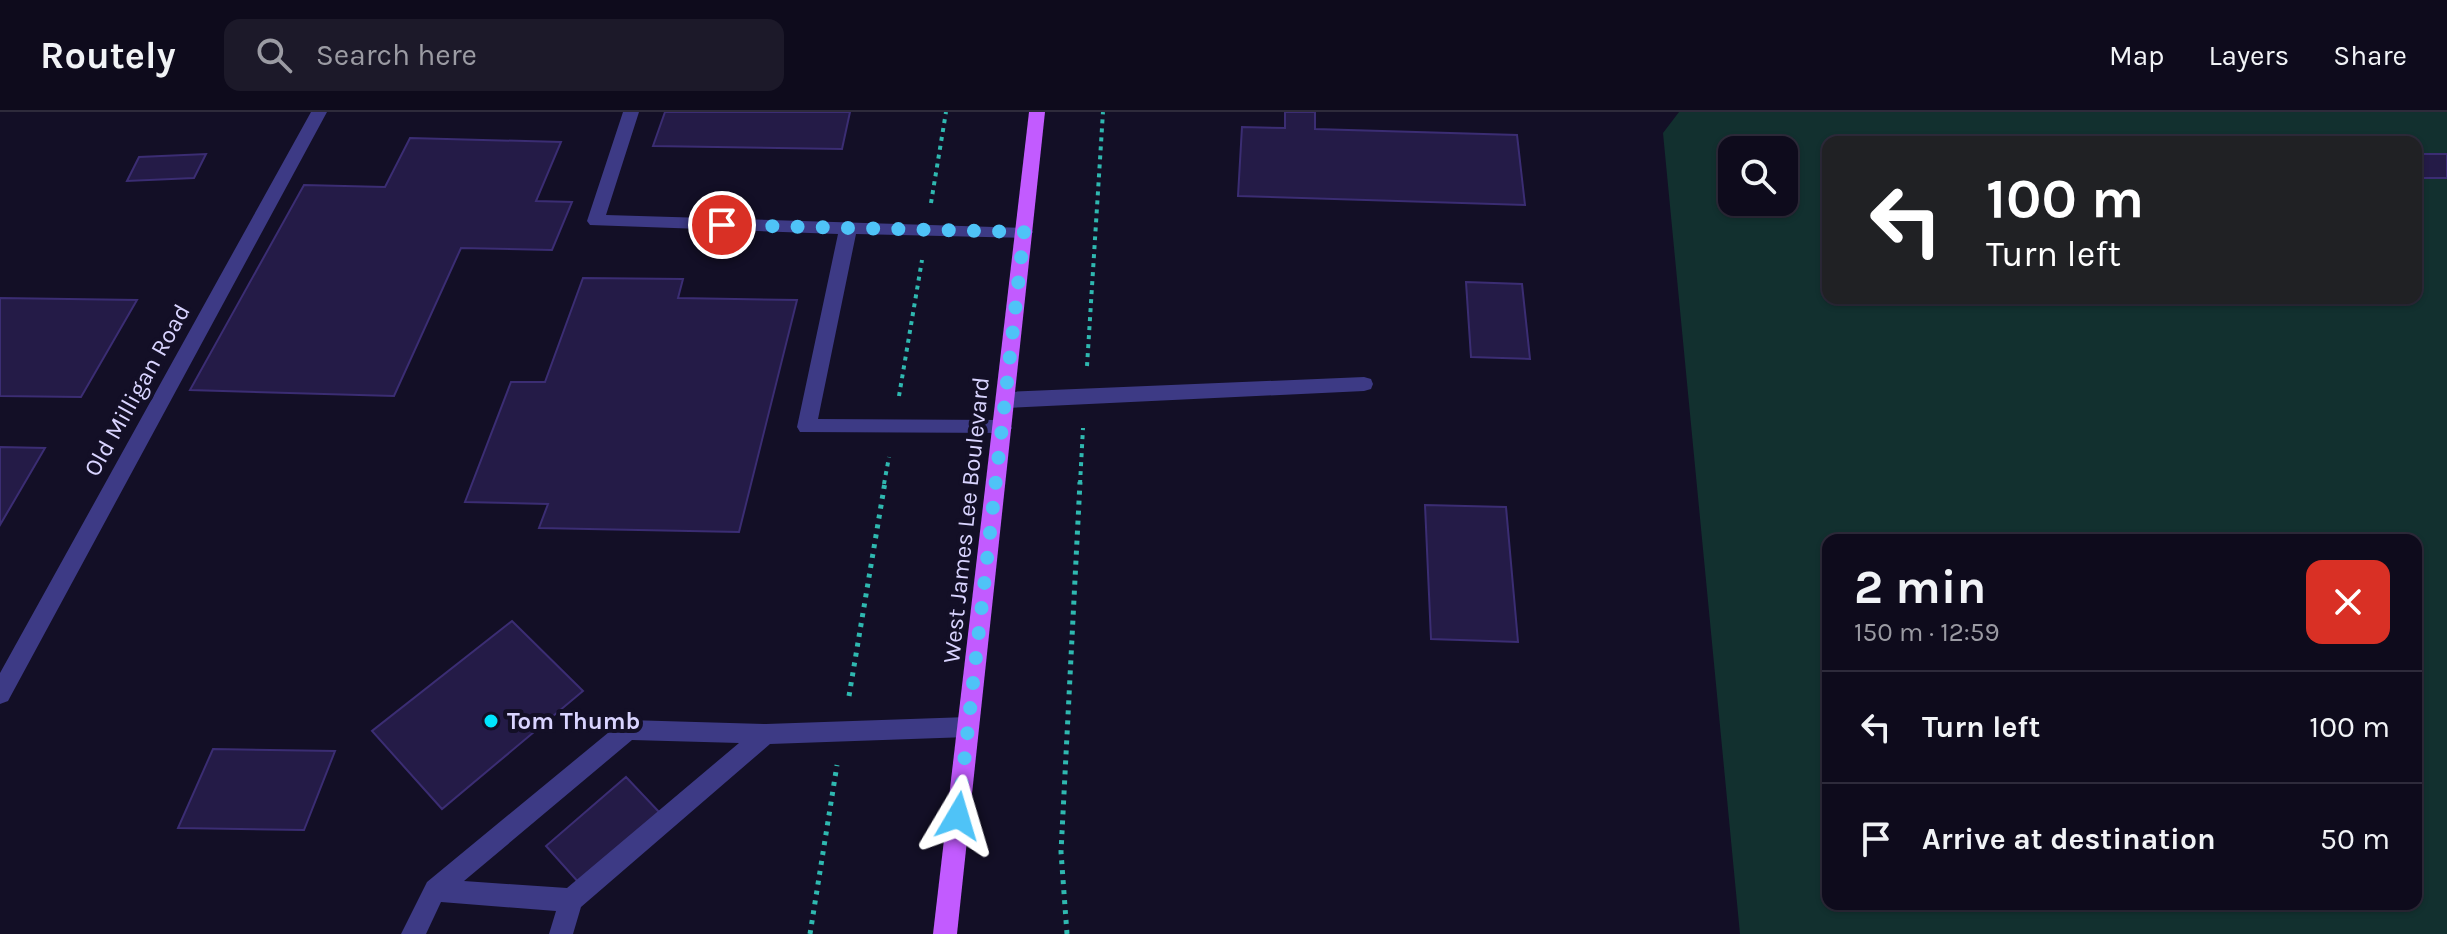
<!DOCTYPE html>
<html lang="en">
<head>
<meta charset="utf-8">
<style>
	:root { --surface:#0e0b1c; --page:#1c1929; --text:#f1f3f6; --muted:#9b9ba3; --line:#2e2b3b }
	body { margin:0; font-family:Karla,sans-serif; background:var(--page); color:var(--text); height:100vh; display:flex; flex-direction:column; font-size:30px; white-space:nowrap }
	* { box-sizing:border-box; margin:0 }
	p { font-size:26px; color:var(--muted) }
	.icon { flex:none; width:44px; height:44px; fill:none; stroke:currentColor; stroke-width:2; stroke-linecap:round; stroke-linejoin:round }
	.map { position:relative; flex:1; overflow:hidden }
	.panel { position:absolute; left:1822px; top:422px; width:600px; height:376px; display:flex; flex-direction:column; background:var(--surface); border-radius:16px; box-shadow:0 2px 6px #0004,0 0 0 2px var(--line) }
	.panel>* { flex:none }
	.top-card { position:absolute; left:1822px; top:24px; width:600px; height:168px; border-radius:16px; box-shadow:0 2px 6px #0004,0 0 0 2px var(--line); background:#202124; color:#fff; overflow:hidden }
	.tools { position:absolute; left:1718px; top:24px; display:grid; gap:16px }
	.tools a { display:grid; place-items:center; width:80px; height:80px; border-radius:16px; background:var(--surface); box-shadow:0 2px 6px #0004,0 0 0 2px var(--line); font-size:40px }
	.pin { position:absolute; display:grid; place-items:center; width:68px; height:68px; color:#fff; margin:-34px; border:4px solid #fff; border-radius:50%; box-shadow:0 2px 8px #0007 }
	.me { position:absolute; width:88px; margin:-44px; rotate:7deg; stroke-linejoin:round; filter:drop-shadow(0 0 6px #0008) }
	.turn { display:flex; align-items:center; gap:28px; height:168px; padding:0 32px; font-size:36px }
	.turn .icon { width:104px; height:104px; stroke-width:2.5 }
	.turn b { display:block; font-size:56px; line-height:68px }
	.round { display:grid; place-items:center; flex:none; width:84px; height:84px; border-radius:16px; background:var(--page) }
	.head { display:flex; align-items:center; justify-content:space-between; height:136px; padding:0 32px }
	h1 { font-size:48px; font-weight:700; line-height:60px }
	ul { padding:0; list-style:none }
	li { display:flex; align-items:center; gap:24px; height:112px; padding:0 32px; border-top:2px solid var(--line) }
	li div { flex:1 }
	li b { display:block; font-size:30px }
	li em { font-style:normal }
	header { display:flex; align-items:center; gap:48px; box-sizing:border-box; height:112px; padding:0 40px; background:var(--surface); border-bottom:2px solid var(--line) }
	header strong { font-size:38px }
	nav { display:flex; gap:44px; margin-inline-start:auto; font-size:28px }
	.search { width:560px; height:72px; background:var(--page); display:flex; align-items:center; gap:20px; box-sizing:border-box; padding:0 28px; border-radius:16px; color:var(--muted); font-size:30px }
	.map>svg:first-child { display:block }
	.green { fill:#12302f; fill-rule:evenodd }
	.building { fill:#241b47; stroke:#3b2d73; stroke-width:2 }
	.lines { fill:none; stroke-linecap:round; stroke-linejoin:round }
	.path-far1 { stroke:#2fb8b0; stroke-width:4; stroke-dasharray:4 5; stroke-linecap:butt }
	.path { stroke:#2fb8b0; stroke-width:5; stroke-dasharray:4 6; stroke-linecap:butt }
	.minor { fill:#3d3a85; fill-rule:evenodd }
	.major { fill:#c25bff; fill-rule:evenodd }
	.route { stroke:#4fc3f7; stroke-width:14; stroke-dasharray:0 25.2 }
	.poi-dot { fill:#00e5ff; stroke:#130f26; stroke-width:3 }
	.labels { text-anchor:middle; stroke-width:8; stroke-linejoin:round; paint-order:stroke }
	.street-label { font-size:24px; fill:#d9d4ff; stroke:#130f26 }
	.poi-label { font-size:24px; font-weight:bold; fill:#d9d4ff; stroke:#130f26; text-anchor:start }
</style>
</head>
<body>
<header>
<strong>Routely</strong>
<div class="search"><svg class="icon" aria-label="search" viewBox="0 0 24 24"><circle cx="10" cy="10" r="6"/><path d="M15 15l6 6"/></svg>Search here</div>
<nav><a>Map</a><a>Layers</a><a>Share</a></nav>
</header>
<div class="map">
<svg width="2447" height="822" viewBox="0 0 2447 822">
	<rect width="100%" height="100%" fill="#130f26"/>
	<path class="green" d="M1679 0H2447V822H1740L1663 21ZM1828 30H2416V186H1828ZM1732 38H1784V90H1732ZM1828 428H2416V792H1828Z"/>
	<path class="building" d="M665 0H850L842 37 653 34Z
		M1285 0H1315V17L1517 23 1525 93 1238 84 1242 15 1285 16Z
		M410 26 561 30 536 89 572 90 552 138 461 136 394 284 190 278 304 73 385 75Z
		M206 42 194 66 127 69 139 45Z
		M2416 42H2447V66H2416Z
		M583 166 683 167 678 186 797 188 739 420 539 416 548 392 465 390 511 270H545Z
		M1466 170 1522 172 1530 247 1471 245Z
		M0 186 137 188 81 285 0 284Z
		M0 335 45 336 0 413Z
		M1425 393 1506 395 1518 530 1431 527Z
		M512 509 583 579 442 697 372 619Z
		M213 637 335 639 304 718 178 716Z
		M626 665 660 701 580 772 546 734Z"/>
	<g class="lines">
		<path class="path-far1" d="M931 91 946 0
			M1087 254 1103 0
			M899 284 922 148
			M884 372 889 345
			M1080 372 1083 316"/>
		<path class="path" d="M849 584 885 370
			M810 822 837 653
			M1067 822 1061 740 1080 370"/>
		<path class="minor" d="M311 0H327L8 589 0 592V561Z
			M623 0H639L606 103 1030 116 1033 120 1030 124 1024 126 856 122 818 307 1002 308 1009 311 1012 316 1009 321 800 320 797 315 838 122 590 113 587 109Z
			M1364 265 1371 267 1373 272 1371 277 1364 279 1005 296 998 293 996 288 998 283 1005 280Z
			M968 605 976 608 979 615 976 622 968 625 770 632 581 795 573 822H549L556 799 441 790 426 822H401L427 770 620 611 628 608 766 612ZM632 628 739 631 567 776 464 769Z"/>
		<path class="major" d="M1029 0H1045L957 822H933Z"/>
	</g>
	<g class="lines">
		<path class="route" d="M722 113 1024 120 958 704"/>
	</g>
	<circle class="poi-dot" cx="491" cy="609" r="8"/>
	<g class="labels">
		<g class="street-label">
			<text transform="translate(137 278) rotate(-61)" y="8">Old Milligan Road</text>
			<text transform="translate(966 408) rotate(-84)" y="8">West James Lee Boulevard</text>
		</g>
		<g class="poi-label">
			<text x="507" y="617">Tom Thumb</text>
		</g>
	</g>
</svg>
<div class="tools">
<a><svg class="icon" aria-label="search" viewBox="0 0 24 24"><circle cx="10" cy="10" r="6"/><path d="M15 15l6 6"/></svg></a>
</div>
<div class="pin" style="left:722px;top:113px;background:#d93025"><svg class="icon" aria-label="arrive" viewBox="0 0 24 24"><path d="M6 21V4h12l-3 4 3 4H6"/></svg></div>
<svg class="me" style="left:958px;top:704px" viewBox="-20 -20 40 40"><path d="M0-17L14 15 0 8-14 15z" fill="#4fc3f7" stroke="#fff" stroke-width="4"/></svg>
<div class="top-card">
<div class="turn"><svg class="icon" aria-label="left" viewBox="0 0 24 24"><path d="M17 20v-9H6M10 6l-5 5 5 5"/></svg><div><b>100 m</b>Turn left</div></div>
</div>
<section class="panel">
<div class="head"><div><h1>2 min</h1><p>150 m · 12:59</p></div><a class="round" style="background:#d93025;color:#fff"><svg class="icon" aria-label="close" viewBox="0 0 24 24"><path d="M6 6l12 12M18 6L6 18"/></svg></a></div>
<ul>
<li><svg class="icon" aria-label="left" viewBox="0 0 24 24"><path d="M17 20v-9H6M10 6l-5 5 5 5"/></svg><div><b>Turn left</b></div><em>100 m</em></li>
<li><svg class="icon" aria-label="arrive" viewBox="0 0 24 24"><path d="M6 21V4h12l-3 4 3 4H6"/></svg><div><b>Arrive at destination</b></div><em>50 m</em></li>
</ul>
</section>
</div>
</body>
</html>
